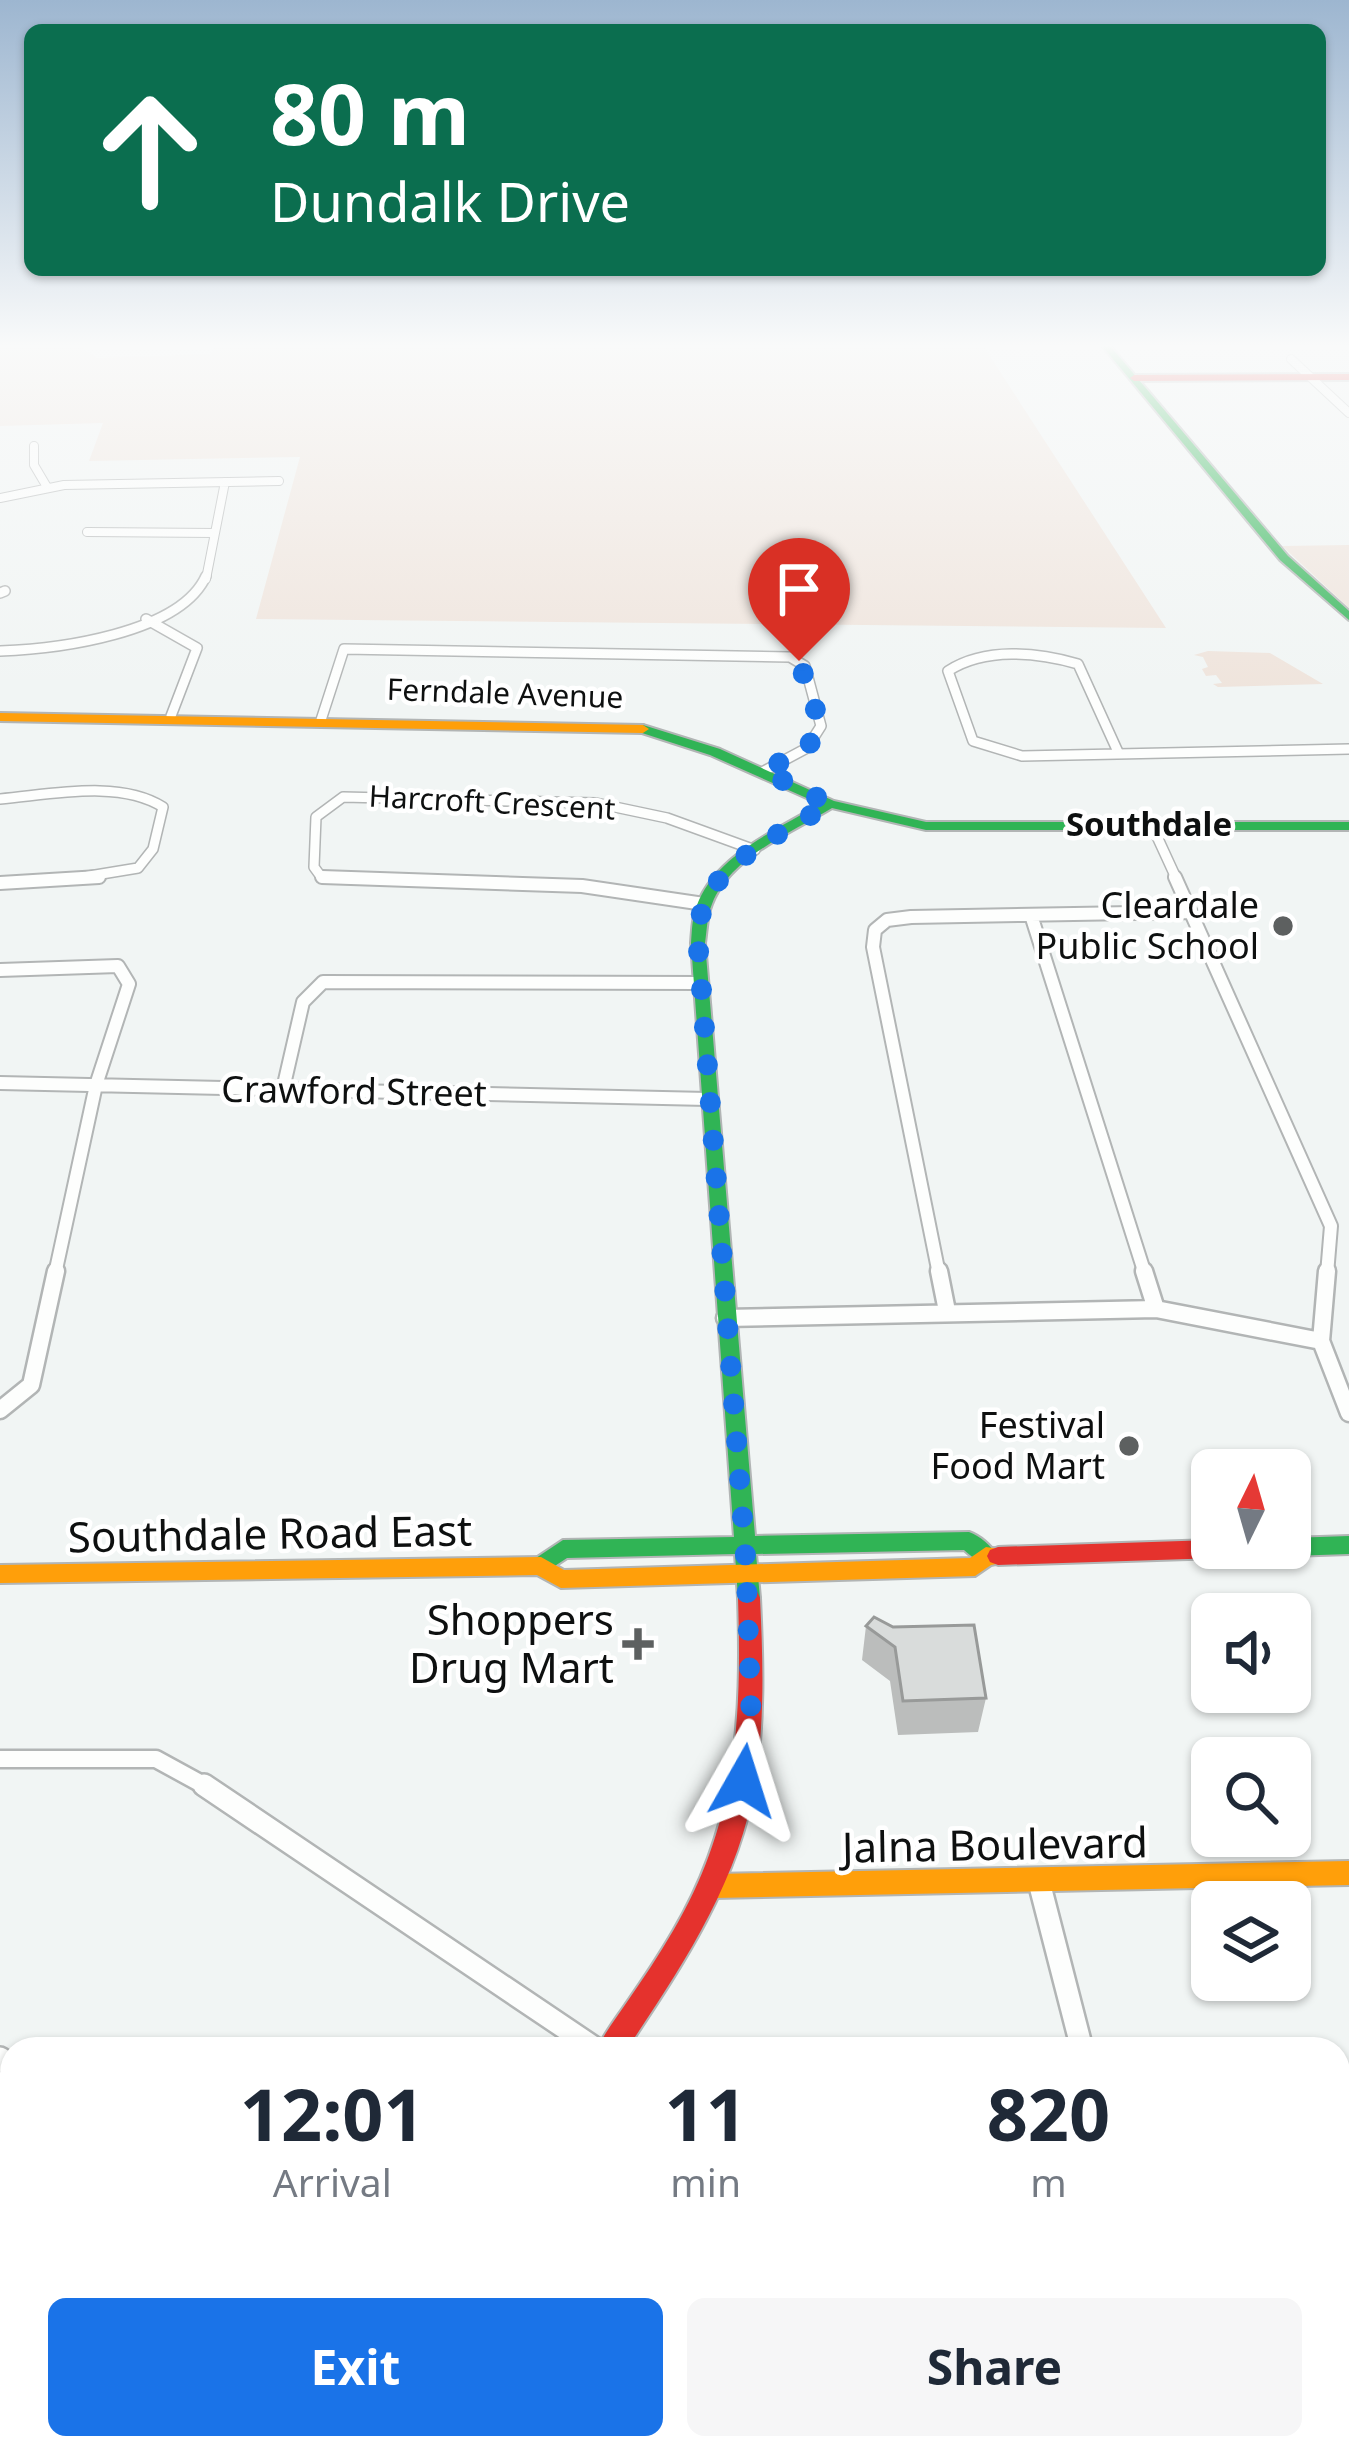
<!DOCTYPE html>
<html lang="en">
<head>
<meta charset="utf-8">
<style>
	:root { --surface:#fff; --page:#f6f6f7; --text:#1f2937; --muted:#747a83; --accent:#1a73e8 }
	body { margin:0; font-family:"Noto Sans",sans-serif; background:var(--page); color:var(--text); height:100vh; display:flex; flex-direction:column; font-size:45px; white-space:nowrap }
	* { box-sizing:border-box; margin:0 }
	p { font-size:39px; color:var(--muted) }
	.icon { flex:none; width:66px; height:66px; fill:none; stroke:currentColor; stroke-width:2; stroke-linecap:round; stroke-linejoin:round }
	.map { position:relative; flex:1; overflow:hidden }
	.drawer { position:absolute; left:0px; top:2037px; width:1350px; height:423px; display:flex; flex-direction:column; background:var(--surface); border-radius:36px 36px 0 0; box-shadow:0 3px 9px #0004 }
	.drawer>* { flex:none }
	.top-card { position:absolute; left:24px; top:24px; width:1302px; height:252px; border-radius:18px; box-shadow:0 3px 9px #0004; background:#0b6e4f; color:#fff; overflow:hidden }
	.needle { width:78px; rotate:5deg }
	.fabs { position:absolute; left:1191px; top:1449px; display:grid; gap:24px }
	.fabs a { display:grid; place-items:center; width:120px; height:120px; border-radius:18px; background:var(--surface); box-shadow:0 3px 9px #0004; font-size:60px }
	.pin { position:absolute; display:grid; place-items:center; width:102px; height:102px; color:#fff; margin:-123px -51px; border-radius:50% 50% 50% 0; rotate:-45deg; box-shadow:0 0 12px #0007 }
	.pin .icon { rotate:45deg }
	.me { position:absolute; width:132px; margin:-66px; rotate:6deg; stroke-linejoin:round; filter:drop-shadow(0 0 9px #0008) }
	.turn { display:flex; align-items:center; gap:42px; height:252px; padding:0 48px; font-size:54px }
	.turn .icon { width:156px; height:156px; stroke-width:2.5 }
	.turn b { display:block; font-size:84px; line-height:102px }
	.eta { display:flex; justify-content:space-evenly; align-items:center; height:204px; text-align:center }
	.eta b { font-size:72px; font-weight:700; line-height:84px }
	.action { display:flex; gap:24px; margin-top:auto; padding:24px 48px }
	.action a { flex:1; height:138px; border-radius:18px; background:var(--accent); color:#fff; font-size:48px; font-weight:700; line-height:138px; text-align:center }
	.action a+a { background:var(--page); color:var(--text) }
	.map>svg:first-child { display:block }
	.green { fill:#efe4dc }
	.lines { fill:none; stroke-linecap:round; stroke-linejoin:round }
	.street-far4-casing { stroke:#b2b5b5; stroke-width:10 }
	.street-far3-casing { stroke:#b2b5b5; stroke-width:12 }
	.street-far2-casing { stroke:#b2b5b5; stroke-width:16 }
	.street-far1-casing { stroke:#b2b5b5; stroke-width:21 }
	.street-casing { stroke:#b2b5b5; stroke-width:26 }
	.fast-casing { stroke:#b2b5b5; stroke-width:4 }
	.slow-casing { stroke:#b2b5b5; stroke-width:4 }
	.jam-casing { stroke:#b2b5b5; stroke-width:4 }
	.street-far4 { stroke:#fdfefd; stroke-width:8 }
	.street-far3 { stroke:#fdfefd; stroke-width:9 }
	.street-far2 { stroke:#fdfefd; stroke-width:12 }
	.street-far1 { stroke:#fdfefd; stroke-width:16 }
	.street { stroke:#fdfefd; stroke-width:21 }
	.fast { fill:#30b455; fill-rule:evenodd }
	.slow { fill:#ff9f0a; fill-rule:evenodd }
	.jam { fill:#e5322d; fill-rule:evenodd }
	.wall { fill:#bbbdbc }
	.building { fill:#d9dcdb; stroke:#989a99; stroke-width:3 }
	.route { stroke:#1a73e8; stroke-width:21; stroke-dasharray:0 37.8 }
	.poi-dot { fill:#5d6060; stroke:#fff; stroke-width:4.5 }
	.labels { text-anchor:middle; stroke-width:9; stroke-linejoin:round; paint-order:stroke }
	.far-street-label { font-size:30px; fill:#0e1010; stroke:#fff }
	.far-neighbourhood-label { font-size:33px; font-weight:bold; fill:#0e1010; stroke:#fff }
	.poi-label { font-size:36px; fill:#0e1010; stroke:#fff; text-anchor:end }
	.street-label { font-size:36px; fill:#0e1010; stroke:#fff }
	.near-street-label { font-size:42px; fill:#0e1010; stroke:#fff }
	.near-poi-label { font-size:42px; fill:#0e1010; stroke:#fff; text-anchor:end }
</style>
</head>
<body>
<div class="map">
<svg width="1349" height="2458" viewBox="0 0 1349 2458">
	<rect width="100%" height="100%" fill="#f1f5f4"/>
	<path class="green" d="M0 347H81L97 358 211 354 214 347H984L1166 628 256 619 300 457 89 461 103 423 0 426Z
		M1349 545V608L1282 546Z
		M1208 651 1270 653 1323 684 1218 687 1213 684 1222 683 1216 675 1206 676 1202 669 1208 667 1203 657 1194 655Z
		M1338 2345 1349 2379V2458H1309L1311 2448H1338Z"/>
	<g class="lines">
		<defs>
			<path id="street-far4" d="M1291 359 1349 413
				M34 446V465L47 487
				M0 498 64 485 279 481
				M87 532 215 533
				M206 579 225 482"/>
			<path id="street-far3" d="M0 593 5 591
				M146 619 197 648 171 716
				M0 651C56 649 180 634 206 576
				M321 720 344 649 790 657 805 666 821 726 807 748 764 771
				M1118 752 1078 664C1037 652 985 647 948 671L973 741 1022 756 1349 749
				M0 799C49 795 119 779 163 807L153 849 138 868 65 880
				M1154 830 1177 880
				M399 880 322 878 314 867 316 817 343 797 596 803 667 818 755 850"/>
			<path id="street-far2" d="M322 877 582 886 704 904
				M1175 877 1331 1226 1327 1274
				M0 883 99 877
				M1031 915 1145 1274
				M0 970 118 966 129 984 96 1085 55 1274
				M0 1083 707 1099
				M283 1089 303 1002 323 982 701 983
				M939 1274 873 947 875 930 887 920 911 917 1190 912"/>
			<path id="street-far1" d="M939 1271 947 1311
				M1144 1271 1156 1309
				M1327 1271 1321 1341 1349 1413
				M725 1318 1156 1309 1321 1341
				M0 1410 31 1385 56 1271
				M0 1759H156L209 1788"/>
			<path id="street" d="M204 1785 596 2049
				M1039 1882 1082 2049
				M0 2058 12 2066
				M0 2351 12 2336
				M1108 2458 1111 2448"/>
			<path id="fast" d="M1103 347H1111L1288 556 1349 611V620L1280 560Z
				M643 725 720 749 834 801 926 822H1349V830H926L832 808C791 833 730 857 712 904 707 916 707 930 705 943L755 1536 969 1532C980 1536 991 1545 997 1556L994 1562C980 1567 974 1558 964 1550L756 1554 760 1598 757 1605 749 1607 741 1605 738 1598 735 1554 567 1558 541 1575 533 1572 530 1566 533 1560 563 1540 734 1537 691 943C692 931 692 917 697 905 716 855 777 830 820 804L710 755 639 732V726Z
				M1349 1536V1554L1290 1556 1282 1553 1280 1548H1290V1538Z"/>
			<path id="slow" d="M0 713 643 725 649 729 643 733 0 721Z
				M986 1547 1006 1550 1009 1556 1006 1562 991 1565 975 1576 561 1588 537 1575 0 1583V1565L541 1557 564 1570 970 1558Z
				M1349 1861V1885L714 1898 705 1895 701 1886 705 1877 714 1874Z"/>
			<path id="jam" d="M1349 374V380L1134 381 1130 378 1134 375Z
				M1212 1540V1548H1262L1259 1554 1251 1557 998 1565 990 1562 987 1556 990 1550 998 1547Z
				M749 1589 757 1591 760 1598C763 1660 765 1722 755 1783 739 1882 681 1968 627 2049H597C605 2032 617 2017 627 2002 643 1979 659 1955 673 1931 737 1823 742 1720 738 1598L741 1591Z
				M340 2448H375L371 2458H336Z"/>
		</defs>
		<use href="#street-far4" class="street-far4-casing"/>
		<use href="#street-far3" class="street-far3-casing"/>
		<use href="#street-far2" class="street-far2-casing"/>
		<use href="#street-far1" class="street-far1-casing"/>
		<use href="#street" class="street-casing"/>
		<use href="#fast" class="fast-casing"/>
		<use href="#slow" class="slow-casing"/>
		<use href="#jam" class="jam-casing"/>
		<use href="#street-far4" class="street-far4"/>
		<use href="#street-far3" class="street-far3"/>
		<use href="#street-far2" class="street-far2"/>
		<use href="#street-far1" class="street-far1"/>
		<use href="#street" class="street"/>
		<use href="#fast" class="fast"/>
		<use href="#slow" class="slow"/>
		<use href="#jam" class="jam"/>
	</g>
	<path class="wall" d="M866 1626 893 1627 986 1698 978 1732 898 1735 890 1681 862 1660Z"/>
	<path class="building" d="M874 1617 893 1627 974 1625 986 1698 903 1701 895 1647 866 1626Z"/>
	<linearGradient id="sky" x2="0" y2="1"><stop stop-color="#9db6d0"/><stop offset="0.5" stop-color="#f9fafa"/><stop offset="1" stop-color="#f9fafa" stop-opacity="0"/></linearGradient>
	<rect width="1349" height="691" fill="url(#sky)"/>
	<g class="lines">
		<path class="route" d="M743 1781 751 1711 746 1563 698 944C700 932 699 916 704 905 721 859 791 828 830 804L764 771 807 748 821 726 799 661"/>
	</g>
	<g class="poi-dot">
		<circle cx="1283" cy="926" r="12"/>
		<circle cx="1129" cy="1446" r="12"/>
		<path d="M632 1626h12v12h12v12h-12v12h-12v-12h-12v-12h12z"/>
	</g>
	<g class="labels">
		<g class="far-street-label">
			<text transform="translate(505 694) rotate(2)" y="10">Ferndale Avenue</text>
			<text transform="translate(492 803) rotate(3)" y="10">Harcroft Crescent</text>
		</g>
		<g class="far-neighbourhood-label">
			<text x="1149" y="836">Southdale</text>
		</g>
		<g class="poi-label">
			<text x="1259" y="918">Cleardale<tspan x="1259" dy="41">Public School</tspan></text>
			<text x="1105" y="1438">Festival<tspan x="1105" dy="41">Food Mart</tspan></text>
		</g>
		<g class="street-label">
			<text transform="translate(354 1091) rotate(1)" y="13">Crawford Street</text>
		</g>
		<g class="near-street-label">
			<text transform="translate(270 1534) rotate(-1)" y="15">Southdale Road East</text>
			<text transform="translate(995 1845) rotate(-1)" y="15">Jalna Boulevard</text>
		</g>
		<g class="near-poi-label">
			<text x="614" y="1635">Shoppers<tspan x="614" dy="48">Drug Mart</tspan></text>
		</g>
	</g>
</svg>
<div class="fabs">
<a><svg class="needle" viewBox="-14 -14 28 28"><path d="M0-13l5 13h-10z" fill="#e53935"/><path d="M0 13l5-13h-10z" fill="#747a83"/></svg></a>
<a><svg class="icon" aria-label="sound" viewBox="0 0 24 24"><path d="M4 9h4l5-4v14l-5-4H4zM17 9q2 3 0 6"/></svg></a>
<a><svg class="icon" aria-label="search" viewBox="0 0 24 24"><circle cx="10" cy="10" r="6"/><path d="M15 15l6 6"/></svg></a>
<a><svg class="icon" aria-label="layers" viewBox="0 0 24 24"><path d="M12 4l9 5-9 5-9-5zM3 14l9 5 9-5"/></svg></a>
</div>
<div class="pin" style="left:799px;top:661px;background:#d93025"><svg class="icon" aria-label="arrive" viewBox="0 0 24 24"><path d="M6 21V4h12l-3 4 3 4H6"/></svg></div>
<svg class="me" style="left:743px;top:1781px" viewBox="-20 -20 40 40"><path d="M0-17L14 15 0 8-14 15z" fill="#1a73e8" stroke="#fff" stroke-width="4"/></svg>
<div class="top-card">
<div class="turn"><svg class="icon" aria-label="ahead" viewBox="0 0 24 24"><path d="M12 20V5M6 11l6-6 6 6"/></svg><div><b>80 m</b>Dundalk Drive</div></div>
</div>
<section class="drawer">
<div class="eta">
<div><b>12:01</b><p>Arrival</p></div>
<div><b>11</b><p>min</p></div>
<div><b>820</b><p>m</p></div>
</div>
<div class="action"><a>Exit</a><a>Share</a></div>
</section>
</div>
</body>
</html>
